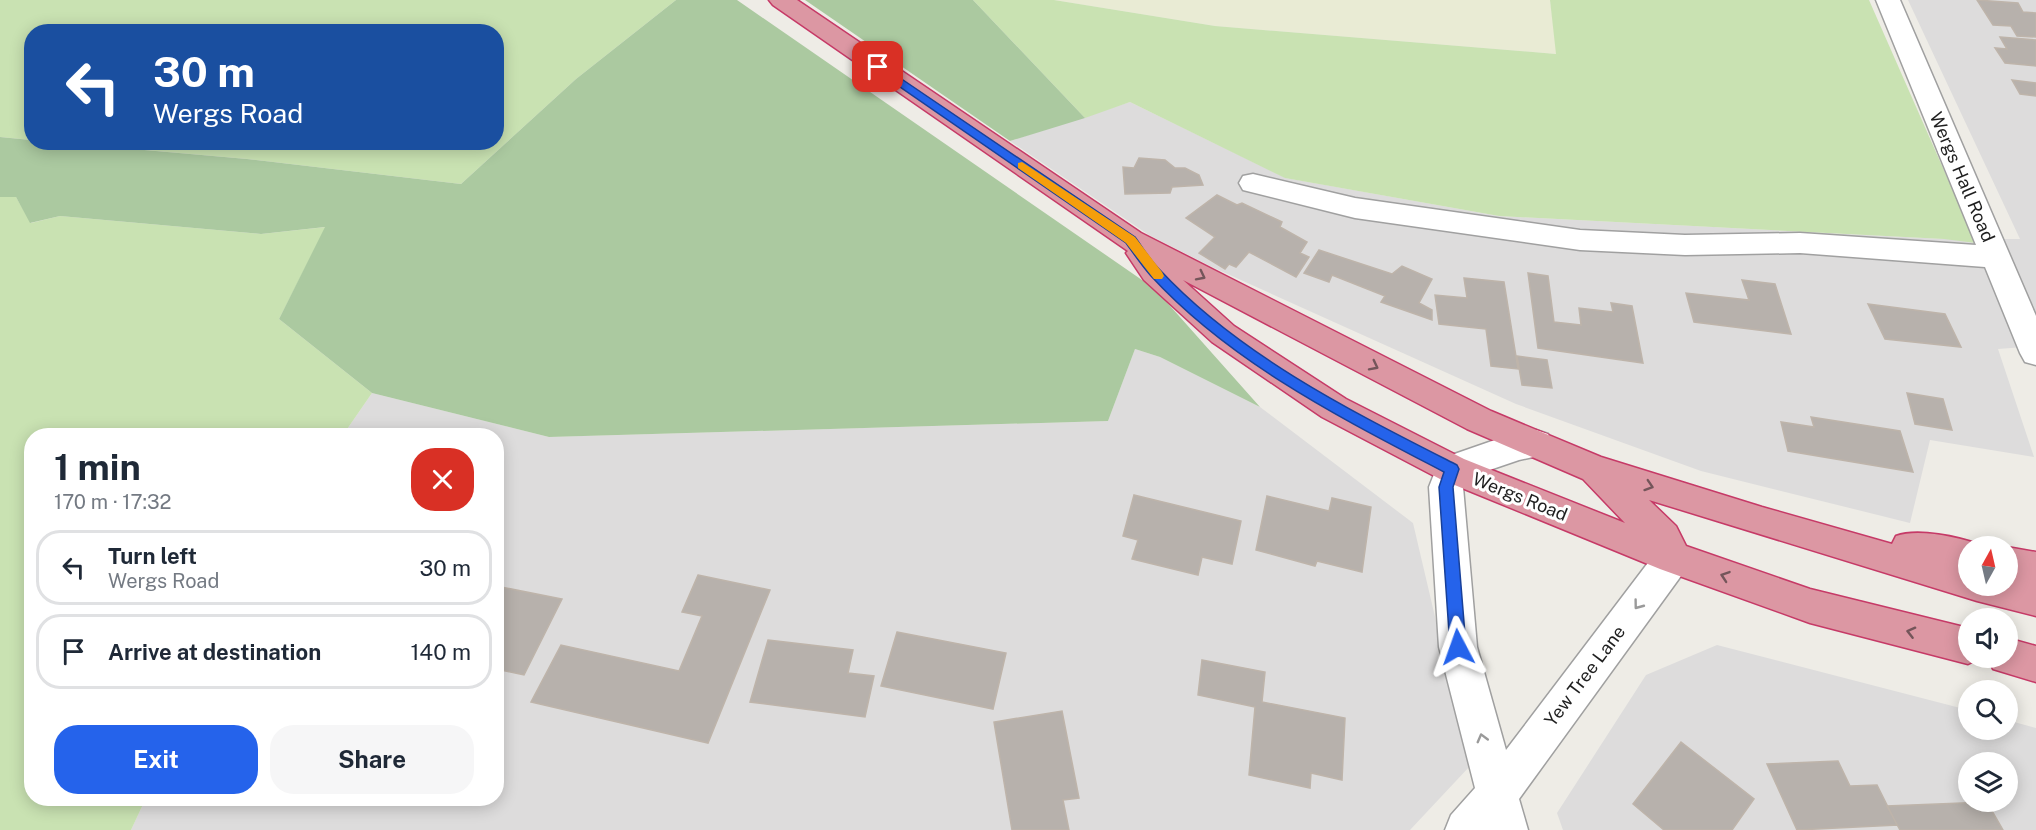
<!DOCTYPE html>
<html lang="en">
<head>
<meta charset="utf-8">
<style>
	:root { --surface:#fff; --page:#f6f6f7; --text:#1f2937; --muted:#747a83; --line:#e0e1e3; --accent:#2563eb }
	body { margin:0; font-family:"Public Sans",sans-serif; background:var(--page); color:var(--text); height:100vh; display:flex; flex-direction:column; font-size:22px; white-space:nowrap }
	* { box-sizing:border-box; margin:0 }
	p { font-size:20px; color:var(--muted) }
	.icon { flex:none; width:33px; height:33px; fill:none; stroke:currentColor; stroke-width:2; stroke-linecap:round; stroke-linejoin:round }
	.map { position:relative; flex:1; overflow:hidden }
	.details { position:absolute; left:24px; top:428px; width:480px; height:378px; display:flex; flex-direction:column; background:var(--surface); border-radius:24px; box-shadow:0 3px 15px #0003 }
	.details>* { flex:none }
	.banner { position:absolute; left:24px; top:24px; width:480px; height:126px; border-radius:24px; box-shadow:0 3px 15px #0003; background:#1a4fa0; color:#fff; overflow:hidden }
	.needle { width:39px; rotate:8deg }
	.buttons { position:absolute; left:1958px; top:536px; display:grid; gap:12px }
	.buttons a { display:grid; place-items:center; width:60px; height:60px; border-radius:50%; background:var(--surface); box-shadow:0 3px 15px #0003; font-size:30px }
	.pin { position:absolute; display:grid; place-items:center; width:51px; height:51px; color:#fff; margin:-26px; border-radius:12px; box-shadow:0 3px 9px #0006 }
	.me { position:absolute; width:66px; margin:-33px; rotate:356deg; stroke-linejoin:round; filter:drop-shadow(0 0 4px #0008) }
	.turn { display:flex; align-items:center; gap:21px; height:126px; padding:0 30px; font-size:27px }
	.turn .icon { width:78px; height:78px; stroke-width:2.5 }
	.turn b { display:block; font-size:42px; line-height:51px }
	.round { display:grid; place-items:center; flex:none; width:63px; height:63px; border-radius:24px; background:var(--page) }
	.head { display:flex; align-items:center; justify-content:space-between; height:102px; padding:0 30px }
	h1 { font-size:36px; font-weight:700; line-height:45px }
	.button { display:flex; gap:12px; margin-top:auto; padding:12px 30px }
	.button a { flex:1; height:69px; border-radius:24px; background:var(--accent); color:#fff; font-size:24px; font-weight:700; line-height:69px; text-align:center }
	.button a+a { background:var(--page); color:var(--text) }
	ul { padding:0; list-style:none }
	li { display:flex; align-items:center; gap:18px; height:75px; margin:0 12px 9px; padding:0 18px; border:3px solid var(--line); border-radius:24px }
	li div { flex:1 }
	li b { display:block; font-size:22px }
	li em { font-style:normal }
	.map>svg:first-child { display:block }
	.residential { fill:#dddcdc; fill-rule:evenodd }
	.farmland { fill:#e9ebd4 }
	.grass { fill:#c9e2b2 }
	.forest { fill:#abc9a0 }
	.building { fill:#b7b1ac; stroke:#beb4aa; stroke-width:1.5 }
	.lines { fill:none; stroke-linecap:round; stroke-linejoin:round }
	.minor-casing { stroke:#a0a0a0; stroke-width:3 }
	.highway-casing { stroke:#c63a67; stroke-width:3 }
	.minor { fill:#fff; fill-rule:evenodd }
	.highway { fill:#dc97a3; fill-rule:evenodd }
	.oneway { stroke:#74555a }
	.oneway2 { stroke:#9a9a9a }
	.route { fill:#2563eb; stroke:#184099; stroke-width:1.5 }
	.slow { fill:#f59e0b }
	.labels { text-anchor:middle; stroke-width:6; stroke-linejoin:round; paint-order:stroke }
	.street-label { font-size:18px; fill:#1f1f1f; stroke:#fff }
</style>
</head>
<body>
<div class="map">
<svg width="2036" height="830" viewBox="0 0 2036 830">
	<rect width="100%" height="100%" fill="#eeece6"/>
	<path class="residential" d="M1908 0H2036V346L1998 349 2034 457 1930 440 1910 523 1701 471 1516 404 1212 267 1149 235 1010 141 1130 102 1286 178 1499 216 1944 239H2020Z
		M1135 349 1160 357 1260 407 1413 523 1470 766 1410 830H131L146 798H496V435H343L372 393 549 437 1108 421Z
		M1717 645 1968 710V729H2007V720L2036 728V830H1563L1557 813 1646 675ZM1968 762H2007V801H1968Z"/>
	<path class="farmland" d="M1054 0H1550L1557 54 1215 26Z"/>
	<path class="grass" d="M0 0H676L576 79 461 184 247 159 65 143 496 142V32H32L31 140 0 137Z
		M973 0H1054L1215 26 1556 54 1550 0H1869L1976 243 1944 239 1499 216 1285 178 1130 102 1085 118Z
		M0 197H16L31 223 60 216 261 234 326 227 279 319 372 393 343 435H32V798H146L131 830H0Z"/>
	<path class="forest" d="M676 0H737L1155 289 1260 407 1160 357 1135 349 1108 421 549 437 372 393 279 319 325 227 261 234 60 216 30 223 16 197H0V137L31 140 32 142 65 143 247 159 461 184 576 79Z
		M805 0H973L1085 118 1010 141Z"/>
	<path class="building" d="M1977 0 2018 3 2023 12 2036 13V37L2017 36 2011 26 1993 25Z
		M2000 37 2036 40V66L2005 63 1995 48 2007 49Z
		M2012 80 2036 83V96L2020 94Z
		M1139 158 1165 160 1175 168H1185L1199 175 1203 185 1172 187 1170 193 1125 194 1123 167 1134 168Z
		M1217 195 1237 205 1242 203 1282 222 1280 227 1307 242 1300 253 1309 257 1296 277 1249 252 1236 267 1229 264 1225 269 1199 253 1215 237 1186 218Z
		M1319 250 1392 274 1402 266 1432 279 1419 303 1432 310V320L1381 302 1385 296 1332 275 1329 282 1304 273Z
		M1528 273 1548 276 1554 322 1581 325 1579 308 1613 312 1611 303 1632 306 1643 363 1538 348Z
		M1464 278 1504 282 1518 369 1491 366 1486 329 1439 324 1435 295 1467 298Z
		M1742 280 1775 284 1791 334 1694 322 1686 293 1749 300Z
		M1868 304 1945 314 1961 347 1885 339Z
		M1517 356 1547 360 1552 388 1522 385Z
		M1907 393 1943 399 1952 430 1915 424Z
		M1811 417 1900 431 1913 472 1788 451 1781 422 1814 427Z
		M1134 495 1241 521 1232 564 1202 557 1198 575 1132 559 1138 540 1123 536Z
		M1267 496 1329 511 1332 498 1371 507 1362 572 1317 561 1315 566 1256 550Z
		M698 575 770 590 708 743 531 702 561 645 679 671 702 616 682 612Z
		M496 586 562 599 524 675 496 669Z
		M897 632 1006 653 993 709 881 686Z
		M768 640 853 650 848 673 874 676 865 717 750 702Z
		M1202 660 1265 672 1262 702 1345 718 1342 780 1311 773 1310 788 1249 775 1255 707 1198 695Z
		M1062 711 1079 798 1063 800 1069 830H1012L994 722Z
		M1681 742 1754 799 1732 830H1664L1633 804Z
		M1838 761 1850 786 1877 785 1897 825 1797 830 1767 764Z
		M1987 802 2003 830H1900L1887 806Z"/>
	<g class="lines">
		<defs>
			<path id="minor" d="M1876 0H1900L2036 316V365L2025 362 2020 353 1985 267 1800 253 1685 255 1580 250 1355 218 1243 190 1239 183 1243 176 1253 174 1355 198 1580 230 1685 235 1800 233 1976 245Z
				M1536 430 1548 434 1553 444 1548 454 1519 460 1466 478 1463 487 1477 647 1506 750 1660 547 1673 542 1686 547 1691 558 1686 569 1519 799 1528 830H1445L1451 815 1475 788 1439 647 1429 487 1440 459 1518 432Z"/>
			<path id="highway" d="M769 0H797L1141 233 1491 411 1601 457 1762 507 1892 544 1896 536C1918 528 1959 537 1981 545L1968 546V585H2007V547L2036 552V616L1977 601 1649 500 1676 526 1686 546 1810 589 1968 628V657H1982L1968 664 1810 623 1660 569 1440 479 1322 417 1212 342 1144 280 1126 253 1128 251 773 5ZM1183 280 1467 429 1583 479 1625 523 1464 459 1346 399 1234 326Z
				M2007 638 2036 646V682L1993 669 1988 657H2007Z"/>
		</defs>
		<use href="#minor" class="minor-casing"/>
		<use href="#highway" class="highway-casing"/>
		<use href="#minor" class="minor"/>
		<use href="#highway" class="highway"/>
	</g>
	<defs><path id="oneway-chevron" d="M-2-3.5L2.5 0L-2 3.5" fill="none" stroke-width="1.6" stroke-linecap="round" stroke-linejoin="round" transform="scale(1.5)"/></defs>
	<g class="oneway">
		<use href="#oneway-chevron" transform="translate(1201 276) rotate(27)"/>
		<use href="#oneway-chevron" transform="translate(1374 366) rotate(27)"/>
		<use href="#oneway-chevron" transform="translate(1649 486) rotate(18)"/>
		<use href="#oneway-chevron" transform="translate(1725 576) rotate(-161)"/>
		<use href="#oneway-chevron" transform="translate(1911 632) rotate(-166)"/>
	</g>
	<g class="oneway2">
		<use href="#oneway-chevron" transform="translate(1638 605) rotate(127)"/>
		<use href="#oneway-chevron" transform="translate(1482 738) rotate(-105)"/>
	</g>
	<path class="route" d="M878 63 1135 237C1143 248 1150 260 1160 270 1240 356 1353 412 1457 465L1459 469 1453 487 1466 647 1464 652 1458 655 1453 652 1450 647 1439 487 1444 472C1341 418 1231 363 1151 276 1142 266 1134 254 1126 243L874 69V64Z"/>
	<path class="slow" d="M1022 162 1135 237 1162 272 1164 276 1162 279H1154L1126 243 1018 168V163Z"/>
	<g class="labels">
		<g class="street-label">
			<text transform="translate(1962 177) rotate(67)" y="6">Wergs Hall Road</text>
			<text transform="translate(1520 497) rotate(22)" y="6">Wergs Road</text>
			<text transform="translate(1585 676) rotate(-53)" y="6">Yew Tree Lane</text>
		</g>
	</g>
</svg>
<div class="buttons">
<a><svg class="needle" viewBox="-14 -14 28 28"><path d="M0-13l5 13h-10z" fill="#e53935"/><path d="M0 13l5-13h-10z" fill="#747a83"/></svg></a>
<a><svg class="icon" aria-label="sound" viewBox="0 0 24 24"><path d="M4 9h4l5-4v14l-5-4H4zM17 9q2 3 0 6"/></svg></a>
<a><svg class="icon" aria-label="search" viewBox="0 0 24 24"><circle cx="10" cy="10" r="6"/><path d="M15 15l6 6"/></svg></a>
<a><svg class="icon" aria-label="layers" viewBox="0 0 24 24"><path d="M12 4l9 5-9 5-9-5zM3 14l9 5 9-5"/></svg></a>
</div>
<div class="pin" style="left:878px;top:67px;background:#d93025"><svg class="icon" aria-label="arrive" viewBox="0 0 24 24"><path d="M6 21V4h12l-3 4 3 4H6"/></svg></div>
<svg class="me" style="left:1458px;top:647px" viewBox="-20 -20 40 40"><path d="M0-17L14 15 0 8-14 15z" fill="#2563eb" stroke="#fff" stroke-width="4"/></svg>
<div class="banner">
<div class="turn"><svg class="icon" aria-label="left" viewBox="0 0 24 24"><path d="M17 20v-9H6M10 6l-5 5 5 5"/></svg><div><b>30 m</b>Wergs Road</div></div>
</div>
<section class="details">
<div class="head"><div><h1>1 min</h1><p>170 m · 17:32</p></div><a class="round" style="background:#d93025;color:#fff"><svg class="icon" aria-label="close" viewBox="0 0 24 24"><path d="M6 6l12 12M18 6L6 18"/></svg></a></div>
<ul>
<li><svg class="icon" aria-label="left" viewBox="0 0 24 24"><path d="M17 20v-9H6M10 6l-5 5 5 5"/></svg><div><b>Turn left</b><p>Wergs Road</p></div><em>30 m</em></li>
<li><svg class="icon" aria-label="arrive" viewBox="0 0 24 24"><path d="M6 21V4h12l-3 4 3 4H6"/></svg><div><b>Arrive at destination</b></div><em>140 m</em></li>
</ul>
<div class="button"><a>Exit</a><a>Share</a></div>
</section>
</div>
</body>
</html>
